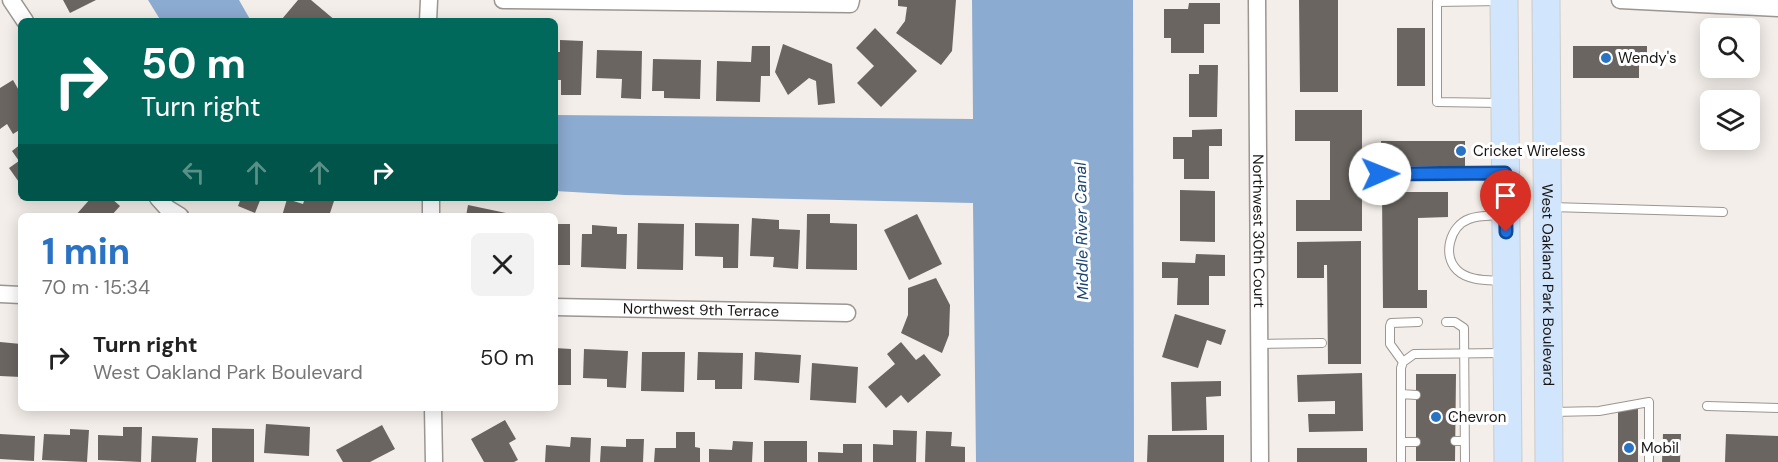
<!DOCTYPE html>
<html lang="en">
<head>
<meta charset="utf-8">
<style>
	:root { --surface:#fff; --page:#f2f2f2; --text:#222; --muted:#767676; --accent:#2a73c4 }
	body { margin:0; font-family:"DM Sans",sans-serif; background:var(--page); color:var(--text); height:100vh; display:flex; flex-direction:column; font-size:22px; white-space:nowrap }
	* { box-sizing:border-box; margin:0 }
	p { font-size:20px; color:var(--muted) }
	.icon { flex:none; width:33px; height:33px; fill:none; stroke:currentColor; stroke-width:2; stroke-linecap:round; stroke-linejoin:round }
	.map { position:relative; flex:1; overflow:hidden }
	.details { position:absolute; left:18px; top:213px; width:540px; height:198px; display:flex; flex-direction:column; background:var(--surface); border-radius:9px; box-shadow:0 3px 15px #0003 }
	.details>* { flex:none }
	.top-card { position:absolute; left:18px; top:18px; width:540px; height:183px; border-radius:9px; box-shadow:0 3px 15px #0003; background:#00695c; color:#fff; overflow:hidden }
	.controls { position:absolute; left:1700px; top:18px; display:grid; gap:12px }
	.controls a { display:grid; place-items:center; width:60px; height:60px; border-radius:9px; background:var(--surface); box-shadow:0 3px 15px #0003; font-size:30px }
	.pin { position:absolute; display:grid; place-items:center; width:51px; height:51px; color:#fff; margin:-62px -26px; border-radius:50% 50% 50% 0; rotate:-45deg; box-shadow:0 0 6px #0007 }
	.pin .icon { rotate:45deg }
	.me { position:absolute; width:66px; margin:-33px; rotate:89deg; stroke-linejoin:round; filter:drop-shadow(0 0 4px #0008) }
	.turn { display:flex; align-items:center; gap:21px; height:126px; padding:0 24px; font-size:27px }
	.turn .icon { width:78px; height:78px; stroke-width:2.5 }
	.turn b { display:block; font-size:42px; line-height:51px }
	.lanes { display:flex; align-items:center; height:57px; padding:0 24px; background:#0003; justify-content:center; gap:30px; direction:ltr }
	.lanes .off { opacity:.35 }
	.round { display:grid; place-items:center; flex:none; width:63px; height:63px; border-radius:9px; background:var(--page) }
	.headline { display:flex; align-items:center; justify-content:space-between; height:102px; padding:0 24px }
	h1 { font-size:36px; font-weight:800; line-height:45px; color:var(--accent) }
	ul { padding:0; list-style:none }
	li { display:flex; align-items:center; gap:18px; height:84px; padding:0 24px }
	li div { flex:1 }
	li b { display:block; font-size:22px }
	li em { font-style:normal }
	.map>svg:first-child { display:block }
	.water { fill:#8cabd0 }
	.building { fill:#6a6561 }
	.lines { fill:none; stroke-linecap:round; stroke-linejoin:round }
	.lane-casing { stroke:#9b9692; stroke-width:10 }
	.street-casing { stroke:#9b9692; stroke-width:19 }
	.primary-casing { stroke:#cccccb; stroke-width:29 }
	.lane { stroke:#fff; stroke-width:8 }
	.street { stroke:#fff; stroke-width:16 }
	.primary { stroke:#d1e5fd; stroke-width:27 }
	.route-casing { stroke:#114b97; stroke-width:15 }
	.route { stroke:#1a73e8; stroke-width:10 }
	.poi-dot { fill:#2a73c4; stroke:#fff; stroke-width:2 }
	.labels { text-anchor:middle; stroke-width:6; stroke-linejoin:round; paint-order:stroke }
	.poi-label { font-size:15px; fill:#171514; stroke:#fff; text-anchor:start }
	.street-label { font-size:15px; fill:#171514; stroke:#fff }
	.water-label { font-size:16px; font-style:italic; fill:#174271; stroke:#fff }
</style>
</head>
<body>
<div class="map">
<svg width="1778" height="462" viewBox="0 0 1778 462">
	<rect width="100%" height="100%" fill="#f3eee9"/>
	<path class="water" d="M148 0H239L251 21H161Z
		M972 0H1133L1134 462H976L973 203 625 195 555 191V115L973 119Z"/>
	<path class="building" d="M63 0H96L70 13Z
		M298 0H311L336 21H284L282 19Z
		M898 0H956L952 51 941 65 896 33 905 21 907 7 898 6Z
		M1299 0H1338V92H1300Z
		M1189 3H1220V24H1204V53H1171V38H1164V9H1188Z
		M875 28 917 71 881 107 857 83 874 66 856 48Z
		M1397 28H1425V86H1397Z
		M560 40 583 41 581 95H561V80H555V52H560Z
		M783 44 832 64 835 103 818 105 816 81 809 78 788 95 775 72Z
		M752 46H770V76H761L760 102 716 101 717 61 751 62Z
		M1573 46H1647V60H1639V78H1573Z
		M597 50 642 51 641 99 621 98 622 79 596 78Z
		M653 59 701 60 700 99 664 98V91H652Z
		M1199 65H1218L1217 117H1189V74H1199Z
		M13 80 21 94V129L13 134 7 124 0 129V88Z
		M1295 110H1362V231H1296V200H1330V141H1295Z
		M1222 129V146H1209V179H1184V159H1173V137H1192V130Z
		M1381 141H1465V166H1381Z
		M21 144V185L9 168 19 161 12 151Z
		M1180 190 1215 191V242L1180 241Z
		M1382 192H1448V217L1418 218V290H1427V308H1383Z
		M91 198H111L120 206 111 216H75Z
		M241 198H261L255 213 238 206Z
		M305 198H335L329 216H282L287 199 303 204Z
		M468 205 506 213 505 216H466Z
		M807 214H830V223L857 224V270L806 269Z
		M917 214 942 264 909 280 884 230Z
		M752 218 779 220V229L800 230 798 269 773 267 774 257 750 256Z
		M638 223 684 224 683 270 637 269Z
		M695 223 739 224 738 268H723V257L695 256Z
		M558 224H570V265H555V227H558Z
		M592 225 617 227V234H627L626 269 581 267 582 234H592Z
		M1361 241V364H1328L1327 265H1324V278H1297V242Z
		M1196 254 1225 255V276H1209V305H1177L1178 278H1162V262L1195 263Z
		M936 278 950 305 949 335 942 353 901 333 908 315V288Z
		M1175 314 1226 330 1221 345 1207 340 1198 368 1162 357Z
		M0 342 21 344V377L0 376Z
		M901 342 916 360 924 354 941 375 908 403 901 395 886 408 868 387 895 364 887 354Z
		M555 348 571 349V385H555Z
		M584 349 628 351 626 388 607 387V379L583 378Z
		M642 352H685L684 392 641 391Z
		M698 352 743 353 742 389H715V380H697Z
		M755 352 801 355 799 383 754 380Z
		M812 363 858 367 856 403 810 400Z
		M1362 373 1363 431 1309 432 1308 414H1335V401L1298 402 1297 375Z
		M1416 374H1456L1455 461H1416Z
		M1221 381V396L1206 397 1207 430 1172 431 1171 382Z
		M1618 409H1638V462H1618Z
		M505 420 516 439 509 443 518 460 514 462H484L471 439Z
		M266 424 310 427 309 456 264 453Z
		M382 425 395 449 370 462H343L336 450Z
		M123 427H142L141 462 98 460V435L123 436Z
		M212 428 254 429V462H212Z
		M70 429 89 430 87 462 42 460 44 434 70 435Z
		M893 430 917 431 916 462H873V444L893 445Z
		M926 431 952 432 951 446 965 447V462H925Z
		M676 432H695V447L700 448V462H654L655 448H676Z
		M0 434 35 436 34 461 0 459Z
		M1663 434H1681L1680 462H1662Z
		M1726 434 1778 436V462H1725Z
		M1148 435H1224V462H1147Z
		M152 436 198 438 196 462H151Z
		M571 437 591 438 590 462H545L546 445 570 447Z
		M626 439H644L643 462H600L601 446 626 447Z
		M733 441 753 442 752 462H709V449L732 450Z
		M764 441H807V462H764Z
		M843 444H862V462H818V452L843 453Z
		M1297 448H1367V462H1297Z"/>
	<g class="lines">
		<defs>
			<path id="lane" d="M1500 1 1437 2V102L1500 103
				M1380 174 1502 173
				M1551 207 1723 212
				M1502 215C1492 216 1479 215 1469 219 1450 226 1442 255 1457 270 1468 281 1488 280 1502 281
				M1446 322H1455L1464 328 1465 462
				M1260 344 1322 343
				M1403 362 1390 344V326L1391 323 1418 322
				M1401 394 1416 395
				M1707 406 1778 408
				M1553 412 1599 411 1649 402V462
				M1455 441H1464
				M1401 442H1416
				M1401 462V368L1403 362 1414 354 1503 353"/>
			<g id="street">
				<path d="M11 0 25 21"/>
				<path d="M503 0 850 4 851 0"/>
				<path id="s1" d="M1257 0 1260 462"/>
				<path d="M1620 0 1778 8"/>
				<path d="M428 21 429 0"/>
				<path d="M158 198 167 208 180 216"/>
				<path d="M431 198V216"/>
				<path d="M0 294 21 295"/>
				<path id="s2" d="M555 307 847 313"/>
				<path d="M433 408 434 462"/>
			</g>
			<g id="primary">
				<path d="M1504 0 1508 462"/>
				<path id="s3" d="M1546 0 1549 462"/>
			</g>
		</defs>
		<use href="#lane" class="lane-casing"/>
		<use href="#street" class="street-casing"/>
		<use href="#primary" class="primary-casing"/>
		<use href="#lane" class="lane"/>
		<use href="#street" class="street"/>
		<use href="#primary" class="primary"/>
	</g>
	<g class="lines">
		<defs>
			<path id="route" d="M1380 174 1505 173 1506 232"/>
		</defs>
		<use href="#route" class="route-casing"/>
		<use href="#route" class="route"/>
	</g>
	<g class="poi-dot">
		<circle cx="1606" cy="58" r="6"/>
		<circle cx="1461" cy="151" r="6"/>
		<circle cx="1436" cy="417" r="6"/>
		<circle cx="1629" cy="448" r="6"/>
	</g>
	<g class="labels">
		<g class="poi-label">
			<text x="1618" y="63">Wendy's</text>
			<text x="1473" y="156">Cricket Wireless</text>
			<text x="1448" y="422">Chevron</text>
			<text x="1641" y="453">Mobil</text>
		</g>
		<g class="street-label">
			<text dy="5" stroke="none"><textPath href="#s1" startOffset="231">Northwest 30th Court</textPath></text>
			<text dy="5" stroke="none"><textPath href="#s3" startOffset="285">West Oakland Park Boulevard</textPath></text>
			<text dy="5" stroke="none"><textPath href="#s2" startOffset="146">Northwest 9th Terrace</textPath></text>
		</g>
		<g class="water-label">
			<text transform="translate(1081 231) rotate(-91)" y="6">Middle River Canal</text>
		</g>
	</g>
</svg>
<div class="controls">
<a><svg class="icon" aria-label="search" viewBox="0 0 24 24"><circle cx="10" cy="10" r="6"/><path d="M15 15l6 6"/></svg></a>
<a><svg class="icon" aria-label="layers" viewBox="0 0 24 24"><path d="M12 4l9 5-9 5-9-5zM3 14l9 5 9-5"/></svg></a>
</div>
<div class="pin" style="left:1506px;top:232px;background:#d93025"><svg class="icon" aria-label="arrive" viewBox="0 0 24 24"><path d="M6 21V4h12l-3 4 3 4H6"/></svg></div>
<svg class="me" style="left:1380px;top:174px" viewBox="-20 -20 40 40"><circle r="19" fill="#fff"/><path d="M0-13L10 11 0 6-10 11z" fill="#1a73e8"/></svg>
<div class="top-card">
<div class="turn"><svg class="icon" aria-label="right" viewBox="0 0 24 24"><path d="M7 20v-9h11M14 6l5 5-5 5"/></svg><div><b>50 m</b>Turn right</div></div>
<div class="lanes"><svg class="icon off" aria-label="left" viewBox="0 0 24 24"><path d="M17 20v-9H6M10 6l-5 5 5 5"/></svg><svg class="icon off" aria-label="ahead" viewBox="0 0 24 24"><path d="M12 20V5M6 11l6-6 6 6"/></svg><svg class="icon off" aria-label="ahead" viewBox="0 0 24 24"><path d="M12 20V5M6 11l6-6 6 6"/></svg><svg class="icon" aria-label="right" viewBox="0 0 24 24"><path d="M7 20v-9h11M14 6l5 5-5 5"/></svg></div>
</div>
<section class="details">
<div class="headline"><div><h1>1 min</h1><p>70 m · 15:34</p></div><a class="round"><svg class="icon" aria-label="close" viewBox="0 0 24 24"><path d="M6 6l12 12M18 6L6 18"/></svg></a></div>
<ul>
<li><svg class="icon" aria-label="right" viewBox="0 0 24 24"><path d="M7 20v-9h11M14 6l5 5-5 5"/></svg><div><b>Turn right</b><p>West Oakland Park Boulevard</p></div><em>50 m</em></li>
</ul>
</section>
</div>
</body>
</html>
